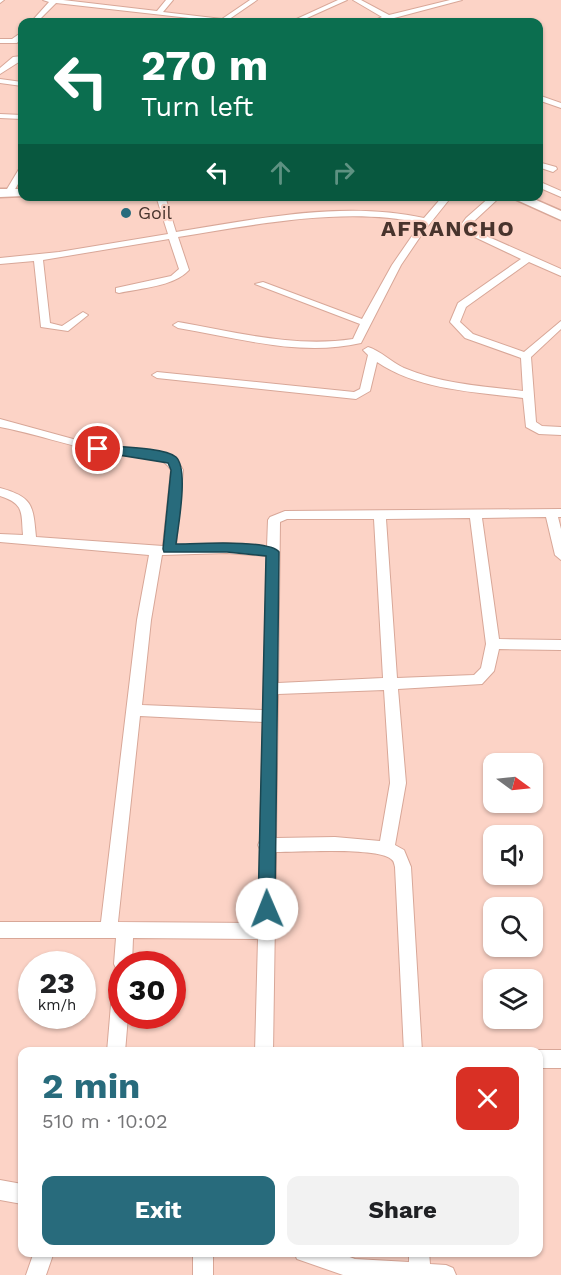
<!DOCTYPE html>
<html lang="en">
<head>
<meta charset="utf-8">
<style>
	:root { --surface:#fff; --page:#f2f2f2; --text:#202124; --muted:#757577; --accent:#286b7c }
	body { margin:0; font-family:"Work Sans",sans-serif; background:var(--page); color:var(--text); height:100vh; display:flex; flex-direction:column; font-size:22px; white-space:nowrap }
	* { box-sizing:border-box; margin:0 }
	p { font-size:20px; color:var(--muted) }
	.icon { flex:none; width:33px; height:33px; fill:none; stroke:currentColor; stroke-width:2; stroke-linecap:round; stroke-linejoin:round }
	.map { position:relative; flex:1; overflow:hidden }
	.side { position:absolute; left:18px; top:1047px; width:525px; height:210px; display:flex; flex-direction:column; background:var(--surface); border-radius:12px; box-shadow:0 2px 4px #0004 }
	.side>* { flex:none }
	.top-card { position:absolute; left:18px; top:18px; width:525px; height:183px; border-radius:12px; box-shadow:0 2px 4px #0004; background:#0b6e4f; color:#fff; overflow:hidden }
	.needle { width:39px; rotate:105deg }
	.buttons { position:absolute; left:483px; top:753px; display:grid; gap:12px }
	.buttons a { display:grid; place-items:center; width:60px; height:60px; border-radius:12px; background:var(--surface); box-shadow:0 2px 4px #0004; font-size:30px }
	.speed { position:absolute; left:18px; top:951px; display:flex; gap:12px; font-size:30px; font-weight:700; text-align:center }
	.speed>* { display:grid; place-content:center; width:78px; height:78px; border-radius:50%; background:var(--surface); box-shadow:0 2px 4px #0004; line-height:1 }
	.speed small { font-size:15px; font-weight:400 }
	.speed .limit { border:9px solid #d22; background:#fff; color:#111 }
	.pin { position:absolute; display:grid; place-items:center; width:51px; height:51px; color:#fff; margin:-26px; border:3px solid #fff; border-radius:50%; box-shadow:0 2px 6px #0007 }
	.me { position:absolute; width:66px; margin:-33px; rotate:359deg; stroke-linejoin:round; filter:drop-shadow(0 0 4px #0008) }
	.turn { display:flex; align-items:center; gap:21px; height:126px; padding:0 24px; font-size:27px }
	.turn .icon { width:78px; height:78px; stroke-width:2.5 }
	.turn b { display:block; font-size:42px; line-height:51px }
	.lanes { display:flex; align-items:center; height:57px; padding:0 24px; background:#0003; justify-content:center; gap:30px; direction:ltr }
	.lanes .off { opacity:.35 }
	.round { display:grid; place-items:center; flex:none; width:63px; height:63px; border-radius:12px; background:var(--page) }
	.head { display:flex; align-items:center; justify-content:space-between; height:102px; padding:0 24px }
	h1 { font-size:36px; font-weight:700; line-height:45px; color:var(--accent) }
	.button { display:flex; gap:12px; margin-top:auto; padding:12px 24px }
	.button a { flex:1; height:69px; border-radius:12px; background:var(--accent); color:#fff; font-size:24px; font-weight:700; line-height:69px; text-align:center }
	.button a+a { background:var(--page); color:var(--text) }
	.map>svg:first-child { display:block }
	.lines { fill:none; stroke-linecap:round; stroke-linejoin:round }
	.minor-casing { stroke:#d8a798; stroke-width:2 }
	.highway-casing { stroke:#d8a798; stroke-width:3 }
	.minor { fill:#fff; fill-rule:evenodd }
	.highway { fill:#fff; fill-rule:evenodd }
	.route { fill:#286b7c; stroke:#1a4651; stroke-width:1.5 }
	.poi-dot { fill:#286b7c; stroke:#fcd3c6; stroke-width:2 }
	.labels { text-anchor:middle; stroke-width:4.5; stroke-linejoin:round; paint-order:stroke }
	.far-poi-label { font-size:18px; fill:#48342d; stroke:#fcd3c6; text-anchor:start }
	.far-district-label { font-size:22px; font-weight:bold; letter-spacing:1.5px; fill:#48342d; stroke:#fcd3c6 }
</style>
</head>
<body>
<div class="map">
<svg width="561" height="1275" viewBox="0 0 561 1275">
	<rect width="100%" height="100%" fill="#fcd3c6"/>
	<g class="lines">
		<defs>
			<path id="minor" d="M0 0H4L0 3Z
				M43 0H63L157 11 166 0H173L163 12 222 19 250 0H257L225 22 56 3 37 22H31L49 2Z
				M338 0H347L298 22H290Z
				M353 0H361L389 15 450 0H462L379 22H371L382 17Z
				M494 19 496 22H486L487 21Z
				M22 32V37L17 43H0V39H12Z
				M538 50H542V54H538Z
				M22 56V60L0 74V68L13 57Z
				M0 79 22 82V86L0 83Z
				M538 95 561 103V108L538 100Z
				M0 114 22 115V119L0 118Z
				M538 162 556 167 557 169 553 172 538 167Z
				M19 169H22V177L14 191H8L7 189Z
				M538 181 561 191V197L538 187Z
				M156 196H165L176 232C256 219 344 200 424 218L443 196H452L424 231 401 265 361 343C300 357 238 338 178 328L173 325 178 322C236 332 294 348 353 339L360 324 255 284 263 282 362 319 392 265 421 223C345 206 254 225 178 237L189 270C173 287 141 288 119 293L116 292V288L171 276 179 269 169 239 43 260 50 323 62 326 83 312 88 315 68 331 41 327 34 261 0 264V258L59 252 168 234Z
				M491 196H501L473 222 471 225 473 230 561 269V276L529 262 466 307 460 322 473 334 524 352 561 321V329L531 357 536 422 542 426 561 427V435L539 434 526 427 523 398C475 392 418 390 377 362L370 391 356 399 157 378 152 375 157 372 354 392 360 389 368 355 363 350 368 347C381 351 391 362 404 368 441 384 483 386 523 391L521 358 465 338 450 322 458 303 521 259 464 232 461 225 466 218Z
				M0 419 95 445 161 452 177 460 183 470 176 546 227 543 267 547 268 520 270 517 285 511 561 509V517H558L561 529V560L555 555 546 517 482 518 499 639 561 640V650L499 649 494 671 482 684 398 689 406 783 395 845 404 850 411 867 422 1052H404L395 867C394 863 394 861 391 859 377 847 297 852 276 852L273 1052H255L258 939 133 938 132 964H122V972L117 970 114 964 116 938H0V922H101L137 620 149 555 0 542V534L23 535C21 513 25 504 0 496V488C33 497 33 505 36 537L163 546 171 470C164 458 151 457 138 457 90 454 47 436 0 427ZM470 518 486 644 481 668 474 675 397 678 386 519ZM287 519H374L383 678 278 683 280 522ZM227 553 267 556 263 710 142 705 151 620 162 555ZM384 690 390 783 380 841 335 837 276 838 278 694ZM140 716 263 722 260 841 258 845 260 849 258 923 118 922Z
				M122 973V1016H128L125 1052H107L113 981 116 975Z
				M538 1050H561V1068H538V1052H534Z
				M0 1180 22 1184V1204L0 1200Z
				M34 1252H54L46 1275H26Z
				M193 1252H213V1275H193Z
				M294 1252H336L355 1259 409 1262V1252H429L430 1264 446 1265 453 1268 456 1275H343L297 1259Z"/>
			<path id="highway" d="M0 189H22L24 196 0 197Z
				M508 196H527L561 211V220Z"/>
		</defs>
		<use href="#minor" class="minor-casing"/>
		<use href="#highway" class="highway-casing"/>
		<use href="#minor" class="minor"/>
		<use href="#highway" class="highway"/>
	</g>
	<path class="route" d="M98 445C115 447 164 447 176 457 189 469 178 527 176 544 195 544 269 539 279 552L275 909 273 915 267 917 261 915 258 909 266 556 227 552H164L163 549 171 470 168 463 94 451 92 449Z"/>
	<circle class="poi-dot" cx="126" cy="213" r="6"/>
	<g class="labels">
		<g class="far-poi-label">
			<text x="138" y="219">Goil</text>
		</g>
		<g class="far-district-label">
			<text x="448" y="236">AFRANCHO</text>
		</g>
	</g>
</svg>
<div class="buttons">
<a><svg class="needle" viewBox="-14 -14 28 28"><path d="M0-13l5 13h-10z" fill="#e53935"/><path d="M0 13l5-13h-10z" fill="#757577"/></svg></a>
<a><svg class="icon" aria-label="sound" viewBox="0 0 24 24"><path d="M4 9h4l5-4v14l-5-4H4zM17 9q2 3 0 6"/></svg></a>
<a><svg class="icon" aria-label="search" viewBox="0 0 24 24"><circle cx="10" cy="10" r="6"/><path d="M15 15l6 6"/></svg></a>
<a><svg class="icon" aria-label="layers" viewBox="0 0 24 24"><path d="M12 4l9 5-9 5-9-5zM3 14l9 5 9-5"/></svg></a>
</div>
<div class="speed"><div>23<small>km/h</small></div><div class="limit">30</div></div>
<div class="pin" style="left:98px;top:449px;background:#d93025"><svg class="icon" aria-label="arrive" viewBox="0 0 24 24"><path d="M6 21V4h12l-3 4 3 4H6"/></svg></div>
<svg class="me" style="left:267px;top:909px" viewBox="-20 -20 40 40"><circle r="19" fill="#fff"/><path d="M0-13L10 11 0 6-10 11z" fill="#286b7c"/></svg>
<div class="top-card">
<div class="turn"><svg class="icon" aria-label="left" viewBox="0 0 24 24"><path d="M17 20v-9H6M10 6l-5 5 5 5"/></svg><div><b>270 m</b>Turn left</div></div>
<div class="lanes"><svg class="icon" aria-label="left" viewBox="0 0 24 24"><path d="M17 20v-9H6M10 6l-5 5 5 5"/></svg><svg class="icon off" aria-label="ahead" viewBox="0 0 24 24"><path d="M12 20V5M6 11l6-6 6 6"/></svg><svg class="icon off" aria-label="right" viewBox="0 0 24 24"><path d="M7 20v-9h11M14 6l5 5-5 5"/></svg></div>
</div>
<section class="side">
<div class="head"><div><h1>2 min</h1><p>510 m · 10:02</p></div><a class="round" style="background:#d93025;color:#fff"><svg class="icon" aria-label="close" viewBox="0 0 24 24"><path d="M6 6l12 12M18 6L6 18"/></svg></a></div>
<div class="button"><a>Exit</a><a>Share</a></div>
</section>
</div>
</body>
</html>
